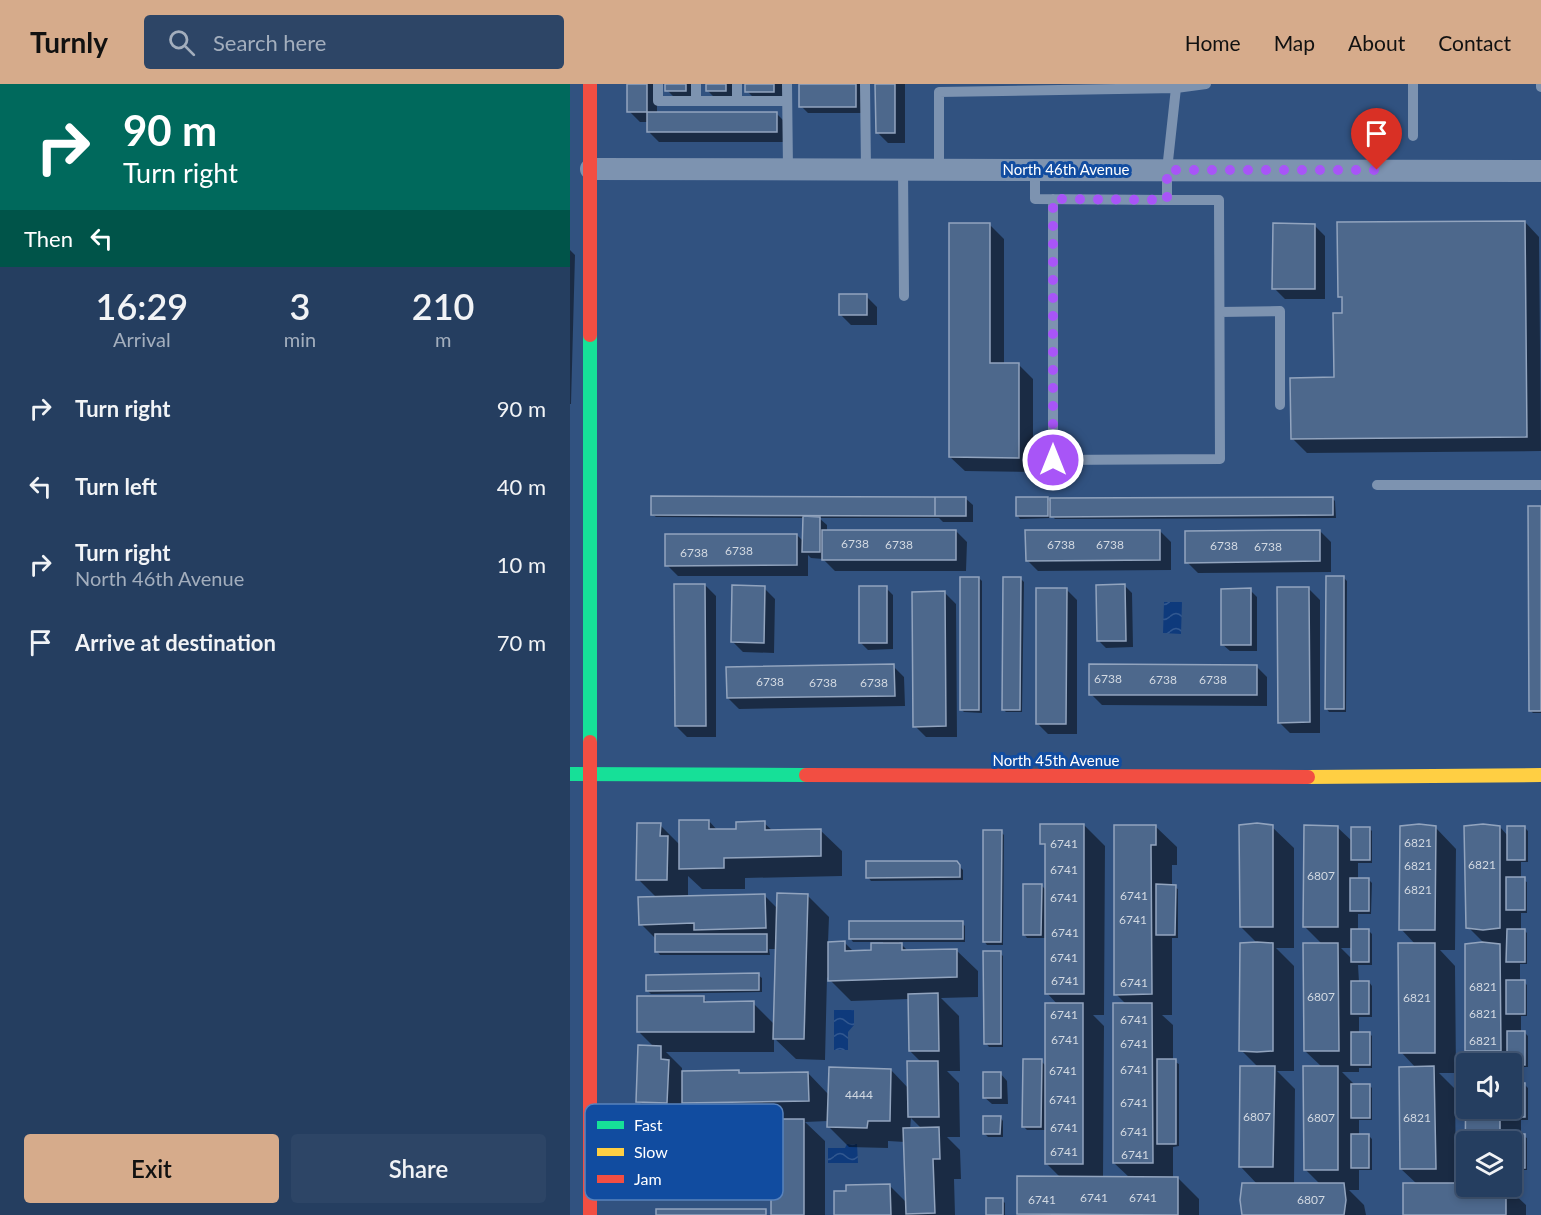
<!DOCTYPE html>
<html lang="en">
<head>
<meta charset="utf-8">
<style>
	:root { --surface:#253e60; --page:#2d4566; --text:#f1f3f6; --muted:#a3aebd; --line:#425775; --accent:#d6ab8b }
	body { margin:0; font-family:Lato,sans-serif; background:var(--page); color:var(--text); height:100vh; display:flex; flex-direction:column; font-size:22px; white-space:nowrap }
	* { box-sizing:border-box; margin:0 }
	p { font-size:20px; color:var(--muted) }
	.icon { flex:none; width:33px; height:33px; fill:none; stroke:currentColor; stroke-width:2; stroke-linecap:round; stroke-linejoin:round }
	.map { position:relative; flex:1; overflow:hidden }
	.drawer { display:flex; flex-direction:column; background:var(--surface); width:570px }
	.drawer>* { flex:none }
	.banner { background:#00695c; color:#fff; overflow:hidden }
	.fabs { position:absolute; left:886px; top:969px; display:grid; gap:12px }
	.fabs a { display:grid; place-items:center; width:66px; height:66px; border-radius:6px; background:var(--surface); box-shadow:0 3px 9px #0003,0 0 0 2px var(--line); font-size:30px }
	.pin { position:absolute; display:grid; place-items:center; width:51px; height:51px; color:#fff; margin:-62px -26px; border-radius:50% 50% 50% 0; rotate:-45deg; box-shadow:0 0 6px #0007 }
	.pin .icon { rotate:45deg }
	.me { position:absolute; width:66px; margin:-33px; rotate:0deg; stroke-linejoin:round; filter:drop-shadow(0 0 4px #0008) }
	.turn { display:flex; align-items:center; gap:21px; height:126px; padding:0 24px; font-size:27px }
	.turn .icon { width:78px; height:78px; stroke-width:2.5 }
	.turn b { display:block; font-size:42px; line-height:51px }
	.then { display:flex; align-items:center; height:57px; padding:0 24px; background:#0003; gap:12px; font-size:22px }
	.eta { display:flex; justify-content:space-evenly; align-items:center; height:102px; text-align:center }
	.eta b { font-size:36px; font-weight:600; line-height:42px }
	.cta { display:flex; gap:12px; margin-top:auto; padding:12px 24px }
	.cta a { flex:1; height:69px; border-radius:6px; background:var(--accent); color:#111; font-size:24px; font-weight:600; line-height:69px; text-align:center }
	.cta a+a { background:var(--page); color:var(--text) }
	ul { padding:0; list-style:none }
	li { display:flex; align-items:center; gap:18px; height:78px; padding:0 24px }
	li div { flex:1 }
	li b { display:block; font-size:22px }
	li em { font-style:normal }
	header { display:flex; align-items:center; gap:36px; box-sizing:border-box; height:84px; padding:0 30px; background:var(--accent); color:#111 }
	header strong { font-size:28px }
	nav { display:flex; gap:33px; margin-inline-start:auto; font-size:21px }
	.search { width:420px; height:54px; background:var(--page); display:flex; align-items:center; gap:15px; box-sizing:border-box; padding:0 21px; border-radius:6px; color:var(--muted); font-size:22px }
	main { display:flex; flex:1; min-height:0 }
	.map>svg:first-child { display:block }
	.water { fill:url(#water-waves) }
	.shadow { fill:#0007; fill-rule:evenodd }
	.building { fill:#4d688c; stroke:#92a4be; stroke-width:1.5 }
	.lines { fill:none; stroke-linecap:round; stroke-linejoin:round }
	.lane { stroke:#7d93b0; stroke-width:10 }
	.street { stroke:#7d93b0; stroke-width:22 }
	.fast { stroke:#16e098; stroke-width:14 }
	.slow { stroke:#ffcf43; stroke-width:14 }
	.jam { stroke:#f24e42; stroke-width:14 }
	.route { stroke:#a855f7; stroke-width:10; stroke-dasharray:0 18 }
	.labels { text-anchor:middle; stroke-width:6; stroke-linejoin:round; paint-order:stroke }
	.number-label { font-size:12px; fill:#d2d9e2 }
	.street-label { font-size:15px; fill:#fff; stroke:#114ca0 }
	.key { fill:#114ca0; stroke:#5882bc; stroke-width:1.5 }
	.key-label { font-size:16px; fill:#fff }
</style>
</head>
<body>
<header>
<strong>Turnly</strong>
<div class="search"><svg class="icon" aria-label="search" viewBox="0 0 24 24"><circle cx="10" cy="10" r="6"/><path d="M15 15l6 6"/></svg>Search here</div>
<nav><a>Home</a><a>Map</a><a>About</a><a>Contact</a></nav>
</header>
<main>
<section class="drawer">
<div class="banner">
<div class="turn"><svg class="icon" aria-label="right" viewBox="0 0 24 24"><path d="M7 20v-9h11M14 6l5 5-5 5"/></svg><div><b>90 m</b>Turn right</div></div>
<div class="then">Then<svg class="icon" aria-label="left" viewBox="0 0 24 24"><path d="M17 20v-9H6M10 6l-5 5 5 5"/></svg></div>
</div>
<div class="eta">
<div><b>16:29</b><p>Arrival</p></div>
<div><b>3</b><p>min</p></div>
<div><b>210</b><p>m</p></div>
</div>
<ul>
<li><svg class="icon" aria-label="right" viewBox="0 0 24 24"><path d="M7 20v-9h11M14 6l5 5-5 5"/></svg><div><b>Turn right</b></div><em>90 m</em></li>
<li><svg class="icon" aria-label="left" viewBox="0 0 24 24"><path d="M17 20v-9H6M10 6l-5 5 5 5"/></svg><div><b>Turn left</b></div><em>40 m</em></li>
<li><svg class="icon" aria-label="right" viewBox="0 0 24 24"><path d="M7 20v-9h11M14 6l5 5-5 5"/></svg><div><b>Turn right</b><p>North 46th Avenue</p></div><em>10 m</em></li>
<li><svg class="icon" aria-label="arrive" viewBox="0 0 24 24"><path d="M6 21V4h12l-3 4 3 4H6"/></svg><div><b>Arrive at destination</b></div><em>70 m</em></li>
</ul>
<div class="cta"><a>Exit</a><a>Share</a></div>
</section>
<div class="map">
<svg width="971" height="1131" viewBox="0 0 971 1131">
	<defs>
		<pattern id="water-waves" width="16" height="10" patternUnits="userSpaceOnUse" patternTransform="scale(1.5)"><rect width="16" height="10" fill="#0e3a7c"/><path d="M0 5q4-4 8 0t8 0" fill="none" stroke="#325890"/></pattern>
	</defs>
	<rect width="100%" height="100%" fill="#315280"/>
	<path class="water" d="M594 518H612L611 550 593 549Z
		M264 926H284V941L278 948V966H264Z
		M277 1060H287L288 1079H258V1064H275Z"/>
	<path class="shadow" d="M59 0H87V29H206L217 40V58H89L78 47V38H70L59 27Z
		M97 0H126V17H108L97 6Z
		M137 0H167V17H148L137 6Z
		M177 0H214V18H188L177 7Z
		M231 0H295L293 29H238L231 22Z
		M307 0H335V59H318L307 48Z
		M955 138 969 153 971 367 737 369 723 355 765 294 774 231V217L769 212Z
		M419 140 434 155V281H449L463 295V388L395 387 380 373Z
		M744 141 755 152V215H715L704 204Z
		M0 166 5 171 1 320H0Z
		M296 212 307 223V241H281L270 230Z
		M395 414 403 421V438H373L369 434H249L257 441V447H386L397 458 396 487H265L253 475 241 474 238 471V492H108L97 481 227 451 234 458V434L86 433 82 430Z
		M762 414 765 417 766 434 485 435 481 431V434L450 435 447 431 477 415 482 419Z
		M971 424V629H963L960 626Z
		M590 447 601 458V486L468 487 457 476Z
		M750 447 761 458V488L628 489 617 478Z
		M409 494 412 497V629L394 628 391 625Z
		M774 494 777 497 776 628H759L756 624Z
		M451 495 454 498 452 628H436L433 625Z
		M135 501 146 512V653H117L106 642Z
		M555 502 562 509 563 563 536 564 529 557Z
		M194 504 205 515 204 569 173 568 162 557Z
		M316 504 323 511V565L298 566 291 559Z
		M496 505 507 516V650H478L467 639Z
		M739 505 750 516V649H720L709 638Z
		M680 506 687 513V567H660L652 560Z
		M375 509 386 520 387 653H356L345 642Z
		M323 582 334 593 335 622 169 625 158 614Z
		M686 582 697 593V622L532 621 521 610Z
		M139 737 148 747H168L194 739 203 747 250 746 272 767V792L175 794V805H132L118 792V813L194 811 208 825 238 812 259 833 258 859 274 858 284 868 302 867 313 861V858H283L280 854 392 839 395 842V858H329L338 867 386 866 408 887V913L371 914 389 932 390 987H377L389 999 390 1053H377L390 1066 391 1095H384L385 1131H265L320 1102 337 1119 335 1058 318 1057V1064L279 1063 258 1042V1037L235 1038 255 1057V1131H202L208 1092V1038L162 1039V1045H90L87 1042V1036L68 1017 84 963 68 947 133 914 138 919H183L205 941 207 865H199L200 871H90L87 867V856L71 840 87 814 68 795 90 741 110 761ZM257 893 281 917 339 915 340 967 352 979 339 1005 321 986 259 1011 238 989 171 991 168 988 112 989V984L96 968H204V954L226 975 255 976ZM341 1034 352 1045 340 1046Z
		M514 741 535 762 534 931H523L534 942 533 1094H560L544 1079 556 920 546 910 545 743 585 742 607 763V781H602V802L608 805V854H602V931H592L603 941V977L609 980V1062L603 1063V1094H608L629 1115V1131L449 1130 491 1094 476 1079V1046H457L454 1043 471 977 476 982 488 921 477 909V854H457L454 850 471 801 477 807V764L472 759Z
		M702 743 724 764V864H706L724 882V987H707L725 1005 724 1100H750L735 1085 752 983 735 967 753 861 735 843 767 743 783 758 799 744 802 747V779H788V795H798L802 799 801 830H788V847H799L802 850V881H788L789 898H799L802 902V933H789V949H799L802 952V984H789V988H772L785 1001H799L802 1004V1036H789V1052H799L802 1055V1086H789V1106H779L794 1121 796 1131H673L688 1101 671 1083 689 984 671 966 689 861 671 843ZM771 864H782V875Z
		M865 743 886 765 885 866H870L885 882 886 989H869L885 1005 886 1100H897V1102H942V1058H897V1024H942V996L946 1001H955L958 1004V1036H951V1051L957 1054V1086H951V1106H940L956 1121V1131H835L847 1100 831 1085 846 984 831 968 846 861 831 845Z
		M930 743 938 752 955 744 958 747V778H951V795L957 798V829H951V846H954L957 849V880H950V898H954L957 901V932H951V949H955L958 952V983H951V987H942V980H910L897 967 914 859 898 843Z
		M431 748 434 751 433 861H417L414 857Z
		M386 779 393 786V796L301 797 298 793Z
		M430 869 433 872V963H419L416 959Z
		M188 891 192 894V908L81 910 78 907Z
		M430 989 437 997 438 1020H422L414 1013Z
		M430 1033 433 1037V1053H418L414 1049Z
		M432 1116 435 1119V1131H417Z"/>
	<path class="building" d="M57 0H77V28H57Z
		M95 0H116V7H95Z
		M136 0H156V7H136Z
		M175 0H204V8H175Z
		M229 0H286V23H229Z
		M305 0H325V49H306Z
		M77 28H207V48H77Z
		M955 137 957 353 721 355 720 294 764 293 763 229H772V213H768L767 138Z
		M379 139H420V279H449V374L379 373Z
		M703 139 745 140V205H702Z
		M269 210H297V231H269Z
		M81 412 365 413V432L81 431Z
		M365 413H396V432H365Z
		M446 413H478V432H446Z
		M763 413V431L480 433V414Z
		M958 422H971V627H959Z
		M233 432 250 433V468H232Z
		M252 446H386V476H252Z
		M455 446H590V476L456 477Z
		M750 446V477L615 479V447Z
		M95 450H227V481L95 482Z
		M756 492H774V625H755Z
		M390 493H409V626H390Z
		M433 493H451L450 626H432Z
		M104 500H135L136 642H105Z
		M555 500 556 557H527L526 501Z
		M162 501 195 502 194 559 161 558Z
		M289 502H317V559H289Z
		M707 503H739L740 638 708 639Z
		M466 504H497L496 640H466Z
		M681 504V561H651V505Z
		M375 507 376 642 343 643 342 508Z
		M324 580 325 612 157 614 156 583Z
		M519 580 687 581V611H519Z
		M109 736H139V745H166V738L195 737V746L251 745V772L154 774V784L109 785Z
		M67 739H91L90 752H98L97 796H66Z
		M687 739 703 741V843H670L669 741Z
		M470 740H514V910H475V760H470Z
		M849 740 866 742 865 846H829L830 742Z
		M913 740 930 742V844L913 846 896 844 894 742Z
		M544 741H586V761H581L582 910 544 911Z
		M734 741 768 742V843H733Z
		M937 742H955V776H937Z
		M781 743H800V776H781Z
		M413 746H432L431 858H413Z
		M296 777H387L390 781V793L296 794Z
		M936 793H955V826H936Z
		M780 794H799V827H780Z
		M453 800H472L471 851H453Z
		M586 800 606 801 605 851H586Z
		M207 809 238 810 234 955H203Z
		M195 810 196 844 124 846V839L69 841 68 813Z
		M279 837H393V855H279Z
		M781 845H799V878H781Z
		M937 845H955V878H936Z
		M85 850H197V868H85Z
		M275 857V867L301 866V859H332V866L387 865V893L258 897V858Z
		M687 858 703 859V967L687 968 669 967 670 859Z
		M912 858 930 860 931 967H895V860Z
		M733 859H768L769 967H734Z
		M828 859H865V969H829Z
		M413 867H431V960H414Z
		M189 889V906L76 907V891Z
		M936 896H955V930H936Z
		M781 897H799V930H781Z
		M368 909 369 967H339L338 910Z
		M67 912H134V918L184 917V948H67Z
		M475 919H513V1080H475Z
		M543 919H582L583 1079H543Z
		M937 947H955V981L937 980Z
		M781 948H800V981H781Z
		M68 961 91 962V975L99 976 97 1019 66 1018Z
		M453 975H472L471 1043H452Z
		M587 975H606V1060H587Z
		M337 977H368L369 1033H338Z
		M670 982H705L703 1083H669Z
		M733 982H768V1086H734Z
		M864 982 866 1085H830L829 983Z
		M259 983 321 985 320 1037H298L297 1044 257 1043Z
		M896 983 897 1024H930V1058H897V1085H895Z
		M169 986V989L238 988 239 1017 112 1019V987Z
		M413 988H431V1014H413Z
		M942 999H955V1033H937V1024H942Z
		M781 1000H800V1034H781Z
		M413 1032H431L430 1050H413Z
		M206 1035H234V1131H201V1090H206Z
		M369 1043 370 1075H363L365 1129 336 1130 333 1044Z
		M781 1050H799V1084H781Z
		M937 1050H955V1084H942V1058H937Z
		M447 1092 608 1093V1131L447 1130Z
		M672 1099H774L776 1116 774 1131H672L670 1116Z
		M833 1099H897V1102H936V1131H833Z
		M320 1100 321 1131H264V1107H276V1101Z
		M416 1114H433V1131H416Z
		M86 1125H196V1131H86Z"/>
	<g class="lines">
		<path class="lane" d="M88 0V17H217
			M167 0V17
			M217 0 218 85
			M295 0 296 85
			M971 0V3
			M126 17V0
			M843 52V0
			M333 85 334 212
			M369 85V8L606 4
			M465 86V115L597 116V86L606 4 636 0
			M483 115V376L650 375 649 116H597
			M650 228 710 227V321
			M807 401H971"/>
		<path class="street" d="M21 85 971 87"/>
		<path class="fast" d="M20 251V658
			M0 690 236 691"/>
		<path class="slow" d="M738 693 971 691"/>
		<path class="jam" d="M20 0V251
			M20 658V1131
			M236 691 738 693"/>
	</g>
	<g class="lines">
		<path class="route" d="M483 376V115L597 116V86H807"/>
	</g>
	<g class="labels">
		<g class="number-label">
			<text x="285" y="464">6738</text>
			<text x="329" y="465">6738</text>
			<text x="491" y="465">6738</text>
			<text x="540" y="465">6738</text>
			<text x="654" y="466">6738</text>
			<text x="698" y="467">6738</text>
			<text x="169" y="471">6738</text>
			<text x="124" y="473">6738</text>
			<text x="538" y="599">6738</text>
			<text x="593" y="600">6738</text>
			<text x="643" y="600">6738</text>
			<text x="200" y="602">6738</text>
			<text x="253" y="603">6738</text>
			<text x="304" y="603">6738</text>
			<text x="848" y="763">6821</text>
			<text x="494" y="764">6741</text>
			<text x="912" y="785">6821</text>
			<text x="848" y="786">6821</text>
			<text x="494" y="790">6741</text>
			<text x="751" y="796">6807</text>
			<text x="848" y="810">6821</text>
			<text x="564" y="816">6741</text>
			<text x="494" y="818">6741</text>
			<text x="563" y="840">6741</text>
			<text x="495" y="853">6741</text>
			<text x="494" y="878">6741</text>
			<text x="495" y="901">6741</text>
			<text x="564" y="903">6741</text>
			<text x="913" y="907">6821</text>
			<text x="751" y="917">6807</text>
			<text x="847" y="918">6821</text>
			<text x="913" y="934">6821</text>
			<text x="494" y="935">6741</text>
			<text x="564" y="940">6741</text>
			<text x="495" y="960">6741</text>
			<text x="913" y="961">6821</text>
			<text x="564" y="964">6741</text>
			<text x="564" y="990">6741</text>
			<text x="493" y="991">6741</text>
			<text x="289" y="1015">4444</text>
			<text x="493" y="1020">6741</text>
			<text x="564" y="1023">6741</text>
			<text x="687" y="1037">6807</text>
			<text x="751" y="1038">6807</text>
			<text x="847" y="1038">6821</text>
			<text x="494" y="1048">6741</text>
			<text x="564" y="1052">6741</text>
			<text x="494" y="1072">6741</text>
			<text x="565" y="1075">6741</text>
			<text x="524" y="1118">6741</text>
			<text x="573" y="1118">6741</text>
			<text x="472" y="1120">6741</text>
			<text x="741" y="1120">6807</text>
		</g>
		<g class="street-label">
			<text x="496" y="91">North 46th Avenue</text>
			<text x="486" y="682">North 45th Avenue</text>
		</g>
	</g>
	<rect x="15" y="1020" width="198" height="96" rx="9" class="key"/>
	<rect x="27" y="1037" width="27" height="8" fill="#16e098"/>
	<rect x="27" y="1064" width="27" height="8" fill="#ffcf43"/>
	<rect x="27" y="1091" width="27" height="8" fill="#f24e42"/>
	<g class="key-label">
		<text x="64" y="1047">Fast</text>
		<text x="64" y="1074">Slow</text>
		<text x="64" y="1101">Jam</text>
	</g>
</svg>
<div class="fabs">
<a><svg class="icon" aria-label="sound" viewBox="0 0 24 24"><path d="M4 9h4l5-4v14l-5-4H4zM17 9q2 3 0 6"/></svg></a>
<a><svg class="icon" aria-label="layers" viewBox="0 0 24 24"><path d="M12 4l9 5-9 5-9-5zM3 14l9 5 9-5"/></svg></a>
</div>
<div class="pin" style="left:807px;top:86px;background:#d93025"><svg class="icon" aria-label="arrive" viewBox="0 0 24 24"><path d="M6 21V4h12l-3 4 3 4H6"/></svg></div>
<svg class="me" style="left:483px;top:376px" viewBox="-20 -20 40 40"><circle r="17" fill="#a855f7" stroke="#fff" stroke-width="3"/><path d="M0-11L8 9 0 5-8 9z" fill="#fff"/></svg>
</div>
</main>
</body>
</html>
